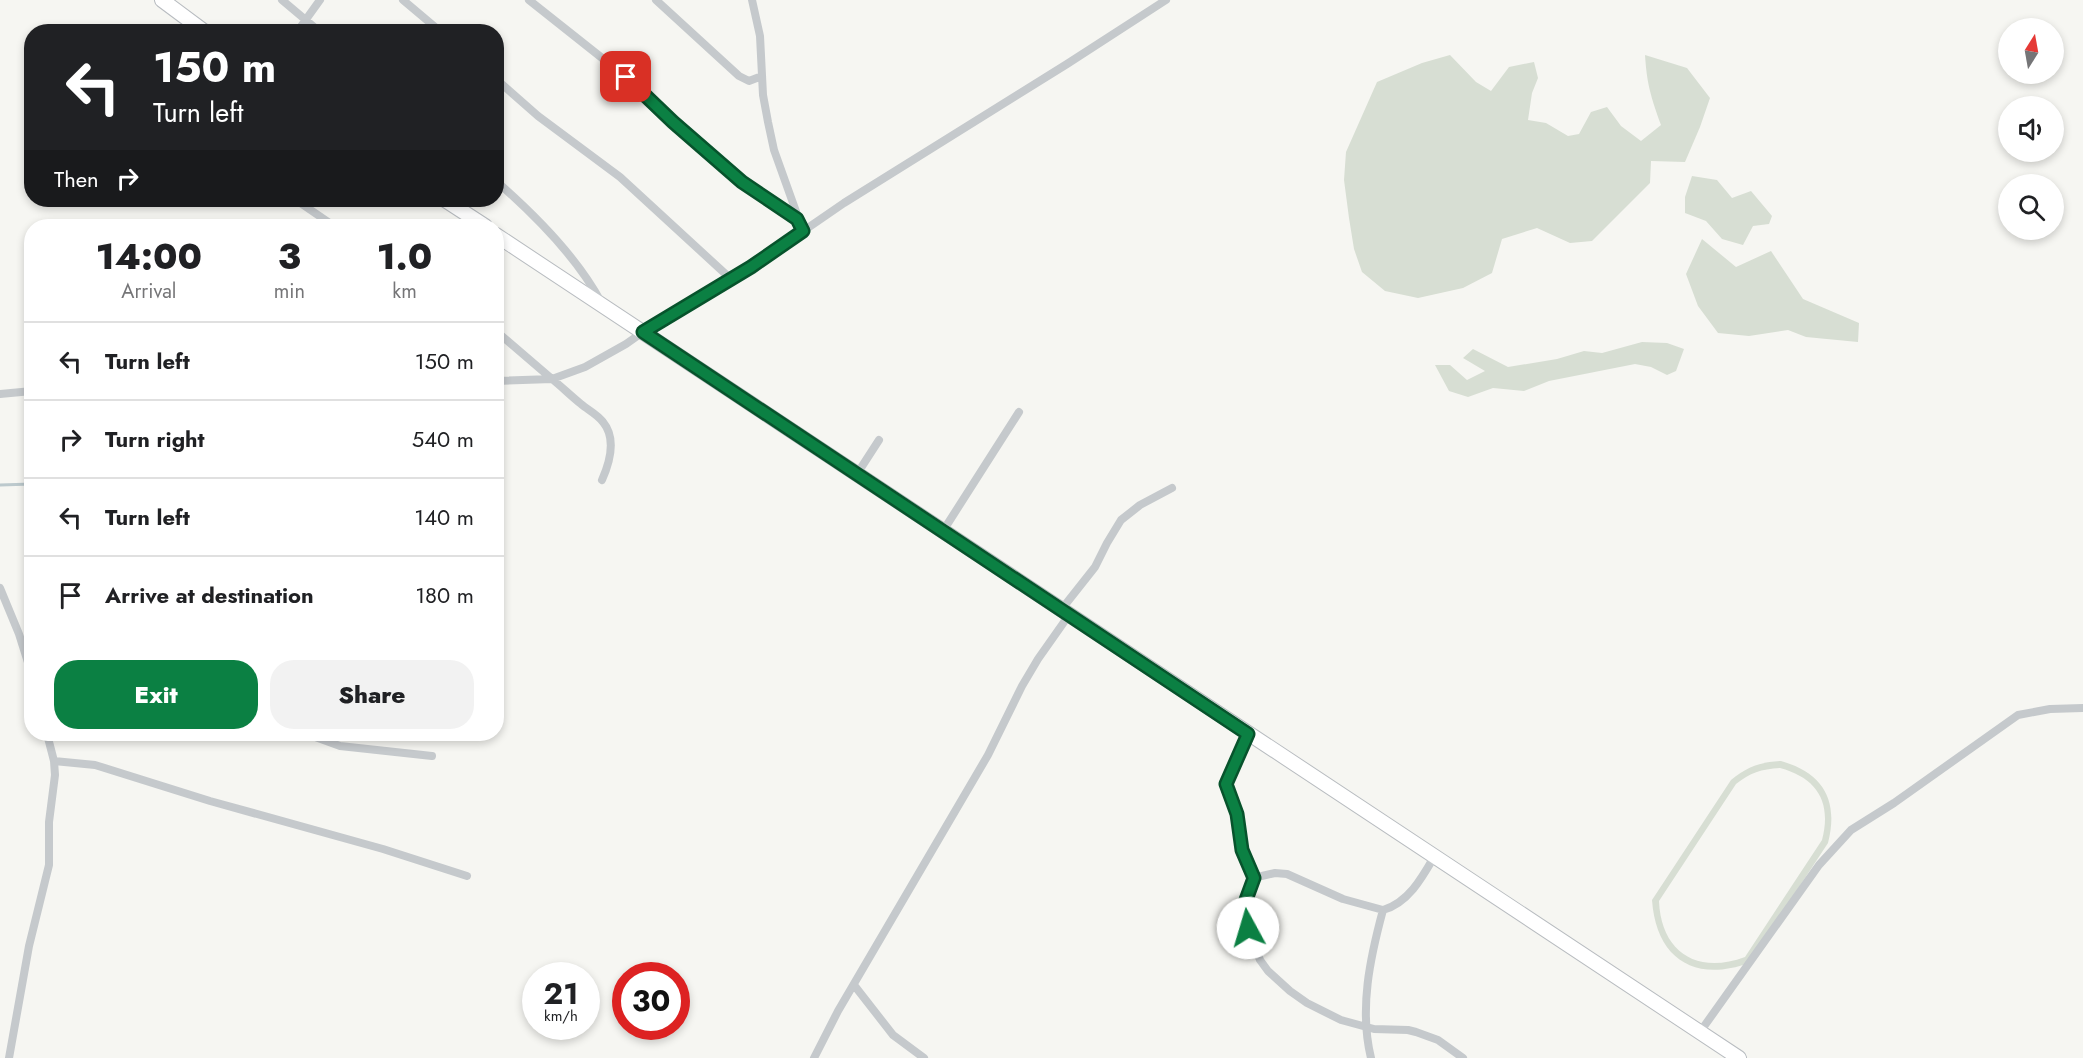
<!DOCTYPE html>
<html lang="en">
<head>
<meta charset="utf-8">
<style>
	:root { --surface:#fff; --page:#f2f2f2; --text:#202124; --muted:#757577; --line:#e0e0e0; --accent:#0b8043 }
	body { margin:0; font-family:Jost,sans-serif; background:var(--page); color:var(--text); height:100vh; display:flex; flex-direction:column; font-size:22px; white-space:nowrap }
	* { box-sizing:border-box; margin:0 }
	p { font-size:20px; color:var(--muted) }
	.icon { flex:none; width:33px; height:33px; fill:none; stroke:currentColor; stroke-width:2; stroke-linecap:round; stroke-linejoin:round }
	.map { position:relative; flex:1; overflow:hidden }
	.sheet { position:absolute; left:24px; top:219px; width:480px; height:522px; display:flex; flex-direction:column; background:var(--surface); border-radius:24px; box-shadow:0 3px 9px #0003 }
	.sheet>* { flex:none }
	.top-card { position:absolute; left:24px; top:24px; width:480px; height:183px; border-radius:24px; box-shadow:0 3px 9px #0003; background:#202124; color:#fff; overflow:hidden }
	.needle { width:39px; rotate:11deg }
	.buttons { position:absolute; left:1998px; top:18px; display:grid; gap:12px }
	.buttons a { display:grid; place-items:center; width:66px; height:66px; border-radius:50%; background:var(--surface); box-shadow:0 3px 9px #0003; font-size:30px }
	.speed { position:absolute; left:522px; top:962px; display:flex; gap:12px; font-size:30px; font-weight:700; text-align:center }
	.speed>* { display:grid; place-content:center; width:78px; height:78px; border-radius:50%; background:var(--surface); box-shadow:0 3px 9px #0003; line-height:1 }
	.speed small { font-size:15px; font-weight:400 }
	.speed .limit { border:9px solid #d22; background:#fff; color:#111 }
	.pin { position:absolute; display:grid; place-items:center; width:51px; height:51px; color:#fff; margin:-26px; border-radius:12px; box-shadow:0 3px 9px #0006 }
	.me { position:absolute; width:66px; margin:-33px; rotate:354deg; stroke-linejoin:round; filter:drop-shadow(0 0 4px #0008) }
	.turn { display:flex; align-items:center; gap:21px; height:126px; padding:0 30px; font-size:27px }
	.turn .icon { width:78px; height:78px; stroke-width:2.5 }
	.turn b { display:block; font-size:42px; line-height:51px }
	.then { display:flex; align-items:center; height:57px; padding:0 30px; background:#0003; gap:12px; font-size:22px }
	.eta { display:flex; justify-content:space-evenly; align-items:center; height:102px; text-align:center }
	.eta b { font-size:36px; font-weight:800; line-height:42px }
	.button { display:flex; gap:12px; margin-top:auto; padding:12px 30px }
	.button a { flex:1; height:69px; border-radius:24px; background:var(--accent); color:#fff; font-size:24px; font-weight:800; line-height:69px; text-align:center }
	.button a+a { background:var(--page); color:var(--text) }
	ul { padding:0; list-style:none }
	li { display:flex; align-items:center; gap:18px; height:78px; padding:0 30px; border-top:2px solid var(--line) }
	li div { flex:1 }
	li b { display:block; font-size:22px }
	li em { font-style:normal }
	.map>svg:first-child { display:block }
	.green { fill:#d7ded3; fill-rule:evenodd }
	.lines { fill:none; stroke-linecap:round; stroke-linejoin:round }
	.stream { stroke:#bcc9cd; stroke-width:3 }
	.primary-casing { stroke:#b8bcc0; stroke-width:16 }
	.minor { stroke:#c5c9cc; stroke-width:8 }
	.primary { stroke:#fff; stroke-width:14 }
	.route-casing { stroke:#07532c; stroke-width:15 }
	.route { stroke:#0b8043; stroke-width:10 }
</style>
</head>
<body>
<div class="map">
<svg width="2083" height="1058" viewBox="0 0 2083 1058">
	<rect width="100%" height="100%" fill="#f6f6f2"/>
	<path class="green" d="M1450 55 1476 82 1491 91 1509 67 1534 62 1538 78 1532 93 1528 120 1546 123 1568 136 1579 134 1591 112 1607 107 1621 126 1641 141 1661 125C1651 97 1647 85 1645 55L1687 68 1710 98 1700 127 1685 162 1651 161 1650 183 1592 241 1570 243 1537 228 1502 239 1492 273 1463 288 1418 298 1385 291 1362 272 1354 249 1349 218 1344 180 1346 152 1377 82 1422 63Z
		M1692 176 1717 180 1732 198 1751 191 1772 216 1769 224 1753 226 1743 245 1722 239 1706 221 1685 213V197Z
		M1702 239 1736 267 1771 251 1803 299 1859 323 1858 342 1806 337 1788 330 1749 336 1718 333 1698 306 1686 274Z
		M1642 342 1667 343 1684 349 1676 371 1667 375 1651 367 1635 364 1549 381 1524 391 1493 388 1468 397 1449 391 1435 365H1450L1467 380 1485 371 1463 358 1473 349 1508 367 1557 359 1584 351 1602 353Z
		M1781 761C1823 773 1839 800 1828 843L1749 963C1694 983 1656 958 1652 900L1731 780C1747 767 1760 762 1781 761ZM1780 768C1817 778 1832 802 1822 840L1745 957C1697 975 1661 952 1659 901L1736 784C1750 773 1761 769 1780 768Z"/>
	<g class="lines">
		<path class="stream" d="M0 485 32 484"/>
		<defs>
			<path id="primary" d="M162 0 205 32
				M445 200 485 226
				M496 235 1739 1058"/>
		</defs>
		<use href="#primary" class="primary-casing"/>
		<path class="minor" d="M282 0 320 32
			M403 0 441 32
			M529 0 626 77 673 122 742 181 797 219
			M656 0 739 76 749 81 762 76
			M752 0 760 36 763 95 768 122 774 150 803 231
			M297 32 320 0
			M496 79 538 116 620 177 731 279
			M496 181C535 215 577 257 601 302
			M296 200 334 226
			M496 331 552 379 585 367 626 344 643 332 751 267 844 203 1067 64 1166 0
			M496 381 552 379C562 387 571 396 581 404 588 410 597 414 603 422 617 439 610 462 602 480
			M0 394 32 391
			M857 474 879 440
			M943 531 1019 412
			M0 588 19 634 32 675
			M1061 610 1095 567 1107 543 1121 520 1140 505 1172 488
			M307 734 340 746 432 756
			M1248 734 1226 784 1237 814 1242 850 1253 878
			M54 761 95 765 210 801 383 849 467 876
			M1383 910 1343 899 1287 874 1275 873 1253 878 1243 908 1248 928 1260 960 1268 971 1290 991 1307 1003 1341 1020 1374 1029 1408 1030 1416 1032 1438 1040 1463 1058
			M854 985 893 1035 924 1058
			M1700 1032 1819 865 1851 830 1894 803 2018 715 2050 709 2083 708
			M9 1058 29 946 49 865V822L55 775 54 761 47 734
			M814 1058 838 1011 988 755 1022 686 1038 659 1069 615
			M1371 1058C1359 1009 1370 958 1383 910 1408 903 1422 878 1434 857"/>
		<use href="#primary" class="primary"/>
	</g>
	<g class="lines">
		<defs>
			<path id="route" d="M626 77 673 122 742 182 797 219 803 231 751 267 643 332 1248 734 1226 784 1237 814 1242 850 1254 878 1243 908 1248 928"/>
		</defs>
		<use href="#route" class="route-casing"/>
		<use href="#route" class="route"/>
	</g>
</svg>
<div class="buttons">
<a><svg class="needle" viewBox="-14 -14 28 28"><path d="M0-13l5 13h-10z" fill="#e53935"/><path d="M0 13l5-13h-10z" fill="#757577"/></svg></a>
<a><svg class="icon" aria-label="sound" viewBox="0 0 24 24"><path d="M4 9h4l5-4v14l-5-4H4zM17 9q2 3 0 6"/></svg></a>
<a><svg class="icon" aria-label="search" viewBox="0 0 24 24"><circle cx="10" cy="10" r="6"/><path d="M15 15l6 6"/></svg></a>
</div>
<div class="speed"><div>21<small>km/h</small></div><div class="limit">30</div></div>
<div class="pin" style="left:626px;top:77px;background:#d93025"><svg class="icon" aria-label="arrive" viewBox="0 0 24 24"><path d="M6 21V4h12l-3 4 3 4H6"/></svg></div>
<svg class="me" style="left:1248px;top:928px" viewBox="-20 -20 40 40"><circle r="19" fill="#fff"/><path d="M0-13L10 11 0 6-10 11z" fill="#0b8043"/></svg>
<div class="top-card">
<div class="turn"><svg class="icon" aria-label="left" viewBox="0 0 24 24"><path d="M17 20v-9H6M10 6l-5 5 5 5"/></svg><div><b>150 m</b>Turn left</div></div>
<div class="then">Then<svg class="icon" aria-label="right" viewBox="0 0 24 24"><path d="M7 20v-9h11M14 6l5 5-5 5"/></svg></div>
</div>
<section class="sheet">
<div class="eta">
<div><b>14:00</b><p>Arrival</p></div>
<div><b>3</b><p>min</p></div>
<div><b>1.0</b><p>km</p></div>
</div>
<ul>
<li><svg class="icon" aria-label="left" viewBox="0 0 24 24"><path d="M17 20v-9H6M10 6l-5 5 5 5"/></svg><div><b>Turn left</b></div><em>150 m</em></li>
<li><svg class="icon" aria-label="right" viewBox="0 0 24 24"><path d="M7 20v-9h11M14 6l5 5-5 5"/></svg><div><b>Turn right</b></div><em>540 m</em></li>
<li><svg class="icon" aria-label="left" viewBox="0 0 24 24"><path d="M17 20v-9H6M10 6l-5 5 5 5"/></svg><div><b>Turn left</b></div><em>140 m</em></li>
<li><svg class="icon" aria-label="arrive" viewBox="0 0 24 24"><path d="M6 21V4h12l-3 4 3 4H6"/></svg><div><b>Arrive at destination</b></div><em>180 m</em></li>
</ul>
<div class="button"><a>Exit</a><a>Share</a></div>
</section>
</div>
</body>
</html>
